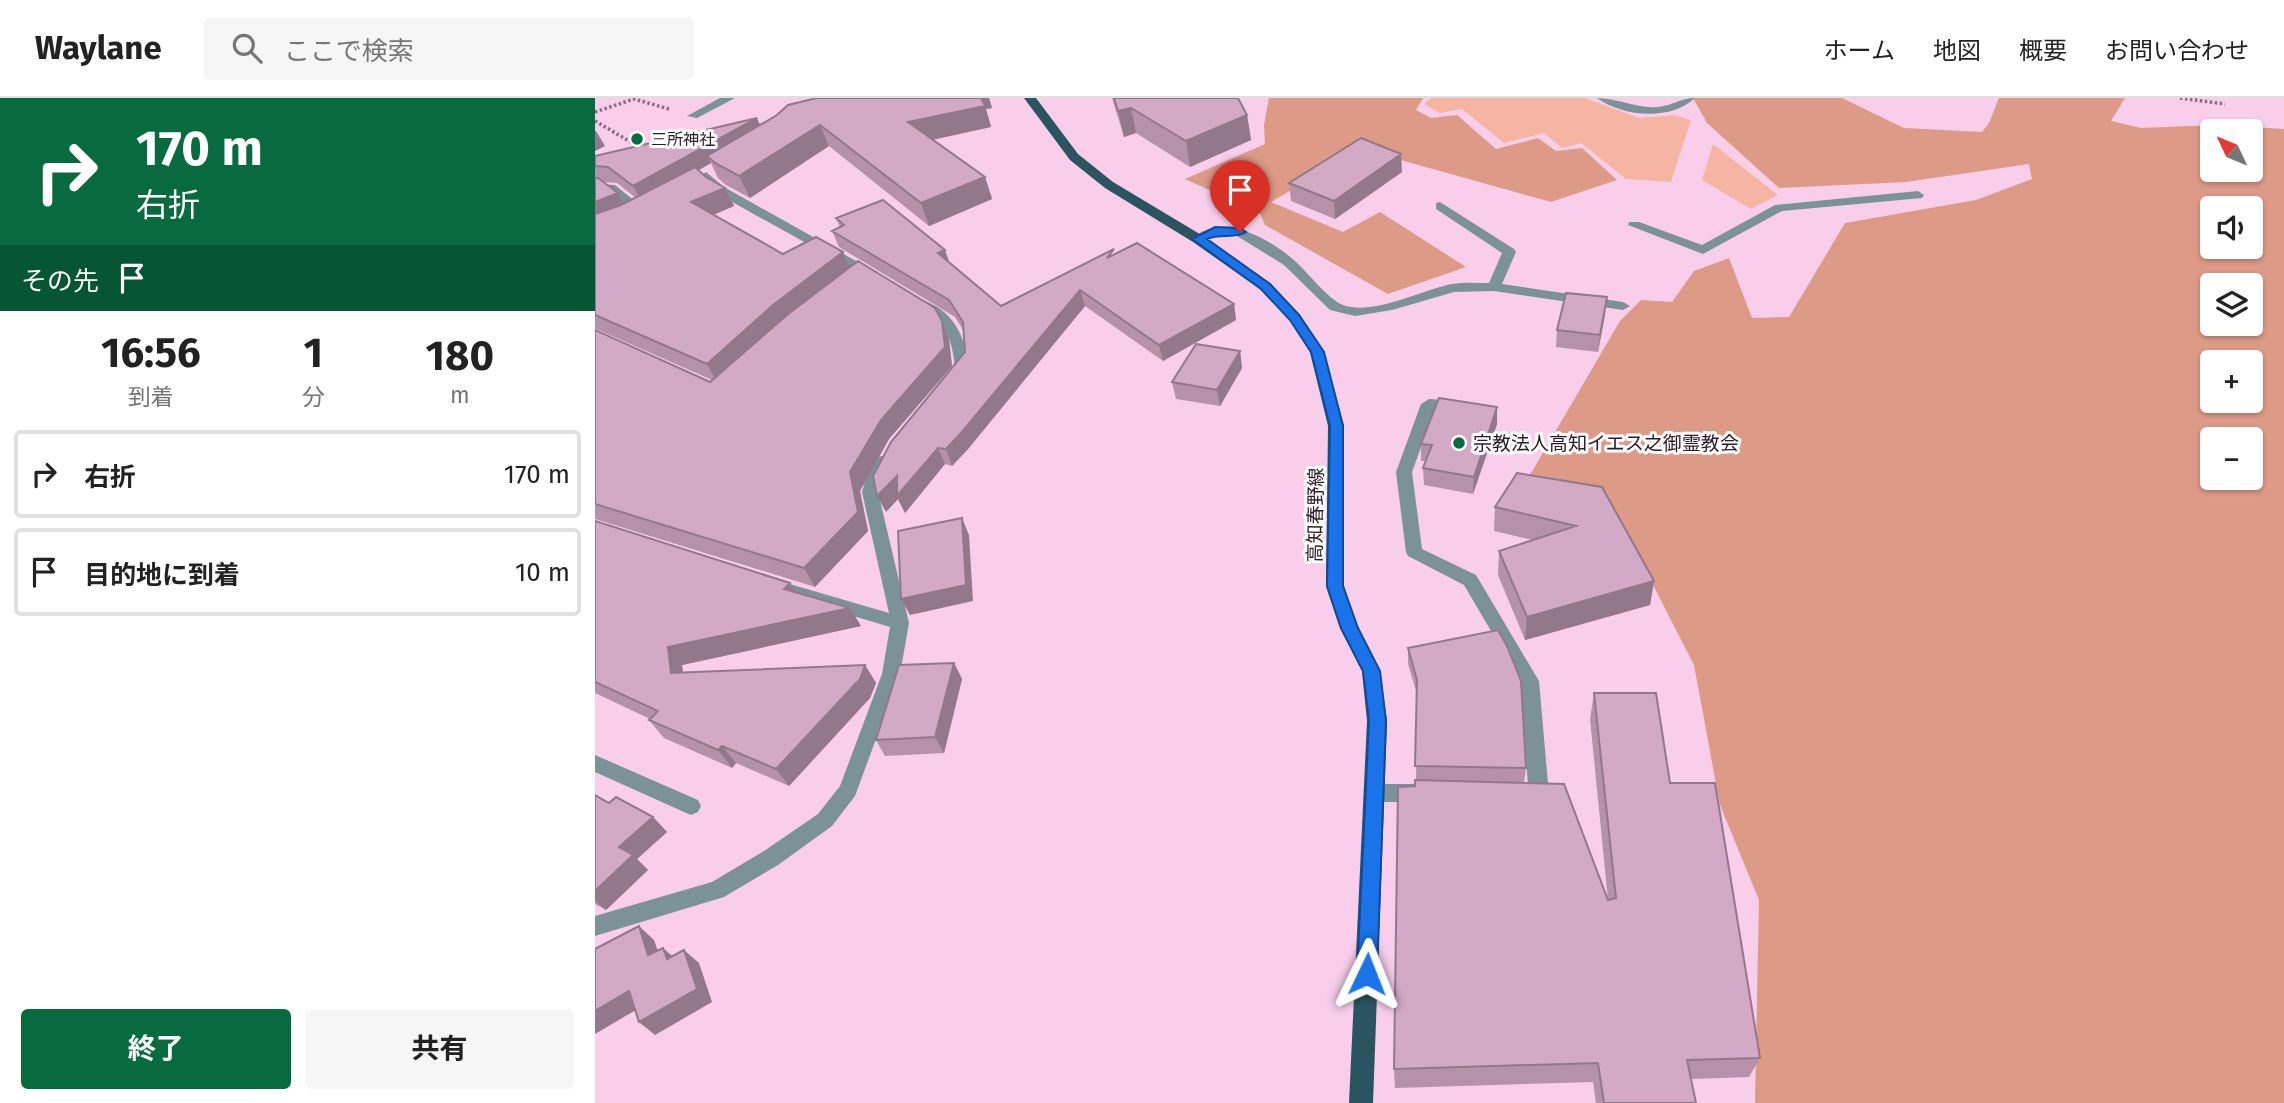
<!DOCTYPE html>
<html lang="ja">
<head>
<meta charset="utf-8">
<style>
	:root { --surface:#fff; --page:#f6f6f6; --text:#222; --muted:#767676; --line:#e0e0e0; --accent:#086b40 }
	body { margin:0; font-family:"Fira Sans","Noto Sans JP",sans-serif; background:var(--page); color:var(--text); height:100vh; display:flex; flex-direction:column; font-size:26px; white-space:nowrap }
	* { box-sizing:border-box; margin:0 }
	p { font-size:23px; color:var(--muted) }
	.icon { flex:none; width:38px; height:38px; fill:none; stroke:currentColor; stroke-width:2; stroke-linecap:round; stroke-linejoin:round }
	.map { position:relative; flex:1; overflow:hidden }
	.details { display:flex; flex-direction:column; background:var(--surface); width:595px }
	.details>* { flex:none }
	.banner { background:#086b40; color:#fff; overflow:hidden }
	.needle { width:46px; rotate:314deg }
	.buttons { position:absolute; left:1605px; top:21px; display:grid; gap:14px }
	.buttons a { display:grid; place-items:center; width:63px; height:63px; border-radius:7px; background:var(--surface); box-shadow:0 2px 5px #0004; font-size:35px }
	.pin { position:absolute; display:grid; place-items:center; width:60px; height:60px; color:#fff; margin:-72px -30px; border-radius:50% 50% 50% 0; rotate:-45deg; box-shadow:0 0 7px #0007 }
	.pin .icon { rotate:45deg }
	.me { position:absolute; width:77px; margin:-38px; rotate:2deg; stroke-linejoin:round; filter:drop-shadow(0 0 5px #0008) }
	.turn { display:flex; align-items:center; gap:24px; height:147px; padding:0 21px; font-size:32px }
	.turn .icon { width:91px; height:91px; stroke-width:2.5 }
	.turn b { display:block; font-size:49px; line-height:60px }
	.then { display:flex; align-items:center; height:66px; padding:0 21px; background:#0003; gap:14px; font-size:26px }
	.eta { display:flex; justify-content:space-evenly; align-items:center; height:119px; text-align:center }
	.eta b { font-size:42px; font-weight:700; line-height:49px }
	.button { display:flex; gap:14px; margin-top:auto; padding:14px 21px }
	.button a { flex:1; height:80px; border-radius:7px; background:var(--accent); color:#fff; font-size:28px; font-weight:700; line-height:80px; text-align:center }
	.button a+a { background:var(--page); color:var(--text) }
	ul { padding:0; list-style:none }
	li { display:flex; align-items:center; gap:21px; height:88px; margin:0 14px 10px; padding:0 7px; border:4px solid var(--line); border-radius:7px }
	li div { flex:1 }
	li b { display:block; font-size:26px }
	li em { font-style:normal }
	header { display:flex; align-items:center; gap:42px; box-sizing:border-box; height:98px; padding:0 35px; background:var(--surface); border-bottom:2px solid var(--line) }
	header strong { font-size:33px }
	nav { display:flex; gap:38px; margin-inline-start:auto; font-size:24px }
	.search { width:490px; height:63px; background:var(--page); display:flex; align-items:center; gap:18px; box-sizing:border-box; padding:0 24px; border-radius:7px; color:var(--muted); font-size:26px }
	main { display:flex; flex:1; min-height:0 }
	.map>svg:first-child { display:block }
	.green { fill:#f5b5a2 }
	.forest { fill:#dc9a87; fill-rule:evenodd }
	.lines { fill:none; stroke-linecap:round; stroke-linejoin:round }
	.path { stroke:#886c80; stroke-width:3.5; stroke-dasharray:2.5 2.5; stroke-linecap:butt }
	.minor { fill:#7c9299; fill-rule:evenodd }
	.major { fill:#2a5560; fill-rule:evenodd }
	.wall { fill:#b592aa; fill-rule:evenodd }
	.shaded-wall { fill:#93778b }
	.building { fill:#d2aac6; stroke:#93778b; stroke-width:2 }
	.route { fill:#1a73e8; stroke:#114b97; stroke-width:2 }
	.poi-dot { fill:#086b40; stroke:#fefefe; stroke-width:2.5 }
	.labels { text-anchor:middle; stroke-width:6; stroke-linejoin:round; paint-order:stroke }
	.far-poi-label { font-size:16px; fill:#2a1b26; stroke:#fefefe; text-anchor:start }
	.poi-label { font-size:19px; fill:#2a1b26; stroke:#fefefe; text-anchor:start }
	.street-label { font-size:19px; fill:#2a1b26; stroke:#fefefe }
</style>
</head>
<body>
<header>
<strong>Waylane</strong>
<div class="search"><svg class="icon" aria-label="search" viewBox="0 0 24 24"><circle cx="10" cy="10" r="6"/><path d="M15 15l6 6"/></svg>ここで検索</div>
<nav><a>ホーム</a><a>地図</a><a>概要</a><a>お問い合わせ</a></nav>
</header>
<main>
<section class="details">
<div class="banner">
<div class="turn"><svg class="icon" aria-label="right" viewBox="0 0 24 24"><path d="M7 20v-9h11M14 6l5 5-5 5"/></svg><div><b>170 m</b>右折</div></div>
<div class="then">その先<svg class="icon" aria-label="arrive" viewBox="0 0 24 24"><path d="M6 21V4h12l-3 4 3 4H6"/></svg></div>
</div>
<div class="eta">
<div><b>16:56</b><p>到着</p></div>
<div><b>1</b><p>分</p></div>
<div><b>180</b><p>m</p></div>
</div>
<ul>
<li><svg class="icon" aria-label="right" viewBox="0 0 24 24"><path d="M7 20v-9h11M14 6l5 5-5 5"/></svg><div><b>右折</b></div><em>170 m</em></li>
<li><svg class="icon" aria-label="arrive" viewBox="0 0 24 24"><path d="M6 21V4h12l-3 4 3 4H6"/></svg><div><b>目的地に到着</b></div><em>10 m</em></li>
</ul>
<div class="button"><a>終了</a><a>共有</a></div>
</section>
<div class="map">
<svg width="1689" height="1005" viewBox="0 0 1689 1005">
	<rect width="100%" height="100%" fill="#f8ceeb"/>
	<path class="green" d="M836 0H990L1044 20 1079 17 1096 22 1076 84 1031 81 986 45 967 50 949 35 909 45 867 11 845 15 829 6Z
		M1118 46 1183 97 1156 111 1107 82Z"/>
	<path class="forest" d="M674 0H828L821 12 836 20 862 17 901 51 943 40 961 53 987 50 1022 82 956 104 766 51 676 104 748 134 785 114 871 169 793 196 670 127 665 115 590 81 670 46 669 27Z
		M1098 0H1247L1309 30 1387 34 1394 25 1404 0H1530L1516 23 1546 30 1620 27 1689 31V1005H1160L1164 802 1125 707 1099 567 1014 401 928 389 1025 223 1046 202 1077 204 1099 173 1134 160 1157 220 1194 219 1250 125 1381 102 1437 81 1434 66 1311 84 1184 90 1112 25ZM1617 33H1656V72H1617ZM1617 110H1656V149H1617ZM1617 187H1656V226H1617ZM1617 264H1656V303H1617ZM1617 341H1656V380H1617Z"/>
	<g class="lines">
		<path class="path" d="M1585 0 1630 6
			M0 14 39 1 74 11
			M0 23 46 50"/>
		<path class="minor" d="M125 0H140L102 20 92 18Z
			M1002 0C1023 0 1042 11 1063 9 1076 8 1086 0 1100 0 1076 23 1028 19 1002 0Z
			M111 74 129 89 286 177 284 180H274L121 95 105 78Z
			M0 86 20 87 51 112 49 115H41L13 94H0Z
			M1323 93 1329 97 1327 100 1187 113 1108 156 1033 127 1034 124H1044L1107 147 1180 107Z
			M845 104 919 151 921 154 907 186 1028 204 1035 208 1028 212 899 193 859 194 797 212 760 218 735 212 689 167 642 138 622 137 603 145 597 141C626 113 676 141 701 164 713 175 734 202 748 207 778 218 826 192 857 186 869 184 882 185 894 185L907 155 841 111V105Z
			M324 201C358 211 370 237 374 269L364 284 359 286 352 281 360 269C356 233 349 227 319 208L317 205Z
			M834 301 865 303 873 308 865 313 840 311 817 374 827 451 881 477 944 583 954 697 951 703 944 706 926 703 923 697 926 691 933 688 926 584 869 487 813 458 811 454 801 374 826 306Z
			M288 358 296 363 289 374 283 394 314 525 305 576 260 698 237 728 183 767 129 799 0 838V818L117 784 169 753 223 716 245 688 287 576 295 529 175 493 172 488 175 483 181 482 294 515 267 394 273 373 282 359Z
			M0 657 103 702 106 708 103 714 96 717 89 714 0 674Z
			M779 686H825L832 689 835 695 832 701 825 704H779L772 701 769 695 772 689Z"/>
		<path class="major" d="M429 0H441L483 56 518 84 608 138 675 185 705 217 729 254 749 328V488L763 530 785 573 792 623 778 1005H754L772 623 767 573 745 530 731 488 733 328 715 254 695 222 665 191 598 144 510 90 475 62Z"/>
	</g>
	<path class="wall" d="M222 0H394L397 10 391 11 396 29 338 42 390 79 397 101 334 128 234 48 155 100 131 87 123 80 116 65 104 72 111 79 130 90 139 108 118 117 188 156 248 154 255 169 347 223 354 242 357 268 294 341 265 393 273 433 220 489 0 421V232L115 284 117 282 1 231H0V56V58L165 27ZM8 84 22 85 41 100 29 106 23 95Z
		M517 0H643L652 17 656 42 595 69 541 35 529 39Z
		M807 74 740 121 696 103 694 85Z
		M241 120 354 165 406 208 520 156 639 206 641 222 568 263 490 208 373 351 357 368 350 366 310 415 303 401 291 414 370 254 368 232 360 219 244 149 237 133 245 129Z
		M1010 216 1003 254 961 249 962 232Z
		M645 253 647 270 625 308 581 301 577 284Z
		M902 309V326L878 396 829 387 828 370 831 363H826V346Z
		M922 375 1059 483 1055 507 930 542 903 477 904 453 938 442 899 433 900 409Z
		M0 423 201 494 255 510 266 528 87 567 88 575 270 567 281 585 275 600 194 688 141 665 137 670 69 640 54 622 55 621 0 595Z
		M813 550 931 670 929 685 1013 802 995 621 999 595 1075 685 1165 960 1154 979 1096 981 1101 1005H1001L998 984 800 990 799 971 821 682 822 596 813 566Z
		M359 565 367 581 349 655 290 658 281 642Z
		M0 697 14 705 58 719 72 734 42 761 53 772 11 812 0 806Z"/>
	<path class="shaded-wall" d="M384 0H394L397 10 391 11 396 29 321 45 313 24Z
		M536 10 541 35 529 39 523 13Z
		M652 17 656 42 595 69 591 43Z
		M162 20 169 36 112 58 116 65 47 104 38 88Z
		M225 27 234 48 155 100 144 78Z
		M0 33H1L10 48 0 53Z
		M806 56 807 74 740 121 739 103Z
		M390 79 397 101 334 128 326 105Z
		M130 90 139 108 106 122 96 104Z
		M23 95 32 111 0 124V104Z
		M350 152 356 169 343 155Z
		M248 154 256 172 122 285 112 266 178 207Z
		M485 192 490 208 373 351 357 368 351 351Z
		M1012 199 1010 216 1003 254 1005 237Z
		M639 206 641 222 568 263 564 247Z
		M347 223 354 242 357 268 294 341 265 393 273 433 220 489 209 470 255 374Z
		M645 253 647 270 625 308 622 292Z
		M902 309V326L878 396 879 379Z
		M343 350 350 366 310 415 303 401 291 414 282 398 302 378Z
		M367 420 374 437 378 503 315 517 306 501Z
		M1059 483 1055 507 930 542 932 519Z
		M195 485 206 504 189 491Z
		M255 510 266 528 87 567 90 593 76 575 73 549Z
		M359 565 367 581 349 655 340 639Z
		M270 567 281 585 275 600 194 688 181 671Z
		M127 648 141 665 137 670 123 652Z
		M58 719 72 734 42 761 53 772 11 812 0 803V793L24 749Z
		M44 828 59 842 69 871 53 857Z
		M68 850 83 863 72 861Z
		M89 852 104 865 117 904 60 937 44 924Z
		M34 893 51 906 0 936V913Z"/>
	<path class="building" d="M222 0H386L390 8 313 24 390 79 326 105 225 27 144 78 120 65 112 58 182 17 193 7Z
		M519 0H643L652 17 591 43 536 10 523 13Z
		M162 20 38 88 13 69 0 68V58Z
		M766 40 806 56 739 103 694 85Z
		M100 69 111 79 130 90 96 104 188 156 221 139 248 154 178 207 112 266 0 217V116L26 107Z
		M0 80H3L23 95 0 104Z
		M288 102 350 152 343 155 406 208 519 151 512 160 542 145 639 206 564 247 485 192 366 335 351 351 343 350 302 398V378L282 398 278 378 296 344 370 254 368 224 354 202 237 133 249 127 241 120Z
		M263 163 340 210 347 223 350 249 286 322 255 374 263 414 209 470 0 406V232L115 284 192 217Z
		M971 195 1012 199 1005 237 962 232Z
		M601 246 645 253 622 292 577 284Z
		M844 300 902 309 879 379 828 370 837 347 826 346Z
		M922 375 1007 389 1059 483 932 519 904 453 981 428 900 409Z
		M367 420 371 487 306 501 303 433Z
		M0 423 195 485 189 491 255 510 73 549 76 575 270 567 265 581 181 671 127 648 123 652 54 622 63 613 0 584Z
		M903 532 912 548 926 583 931 670 820 668 822 582 813 550Z
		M359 565 340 639 281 642 304 567Z
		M999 595H1061L1075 685H1120L1165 960 1092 962 1101 1005H1009L1003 965 799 971 803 689 820 688V682L969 686 1013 802 1021 800Z
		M0 697 14 705 21 699 58 719 24 749 38 757 0 793Z
		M44 828 53 857 68 850 72 861 89 852 102 891 44 924 34 893 0 913V851Z"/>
	<path class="route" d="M620 129 645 130 651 134C641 141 624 135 612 141L675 186 704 217 729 254 748 328V488L763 530 785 573 791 623 782 876 779 883 772 885 765 883 762 876 774 623 768 573 746 530 732 488 735 328 716 254 695 222 666 191 597 141Z"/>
	<g class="poi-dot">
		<circle cx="42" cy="41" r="7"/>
		<circle cx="864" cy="345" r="7"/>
	</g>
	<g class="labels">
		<g class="far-poi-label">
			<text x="56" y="47">三所神社</text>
		</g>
		<g class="poi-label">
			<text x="878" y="352">宗教法人高知イエス之御霊教会</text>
		</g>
		<g class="street-label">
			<text transform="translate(720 417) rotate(-89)" y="7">高知春野線</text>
		</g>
	</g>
</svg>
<div class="buttons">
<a><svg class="needle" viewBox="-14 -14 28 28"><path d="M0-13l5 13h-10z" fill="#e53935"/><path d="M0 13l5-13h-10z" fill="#767676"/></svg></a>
<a><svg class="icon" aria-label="sound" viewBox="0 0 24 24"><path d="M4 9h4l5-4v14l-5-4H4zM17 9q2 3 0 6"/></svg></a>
<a><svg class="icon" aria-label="layers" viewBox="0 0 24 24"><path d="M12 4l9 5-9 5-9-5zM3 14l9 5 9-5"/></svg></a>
<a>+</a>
<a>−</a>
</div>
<div class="pin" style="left:645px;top:134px;background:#d93025"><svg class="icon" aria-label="arrive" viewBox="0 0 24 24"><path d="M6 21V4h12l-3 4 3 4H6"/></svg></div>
<svg class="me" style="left:772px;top:876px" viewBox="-20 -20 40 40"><path d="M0-17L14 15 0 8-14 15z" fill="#1a73e8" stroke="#fff" stroke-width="4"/></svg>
</div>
</main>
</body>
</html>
